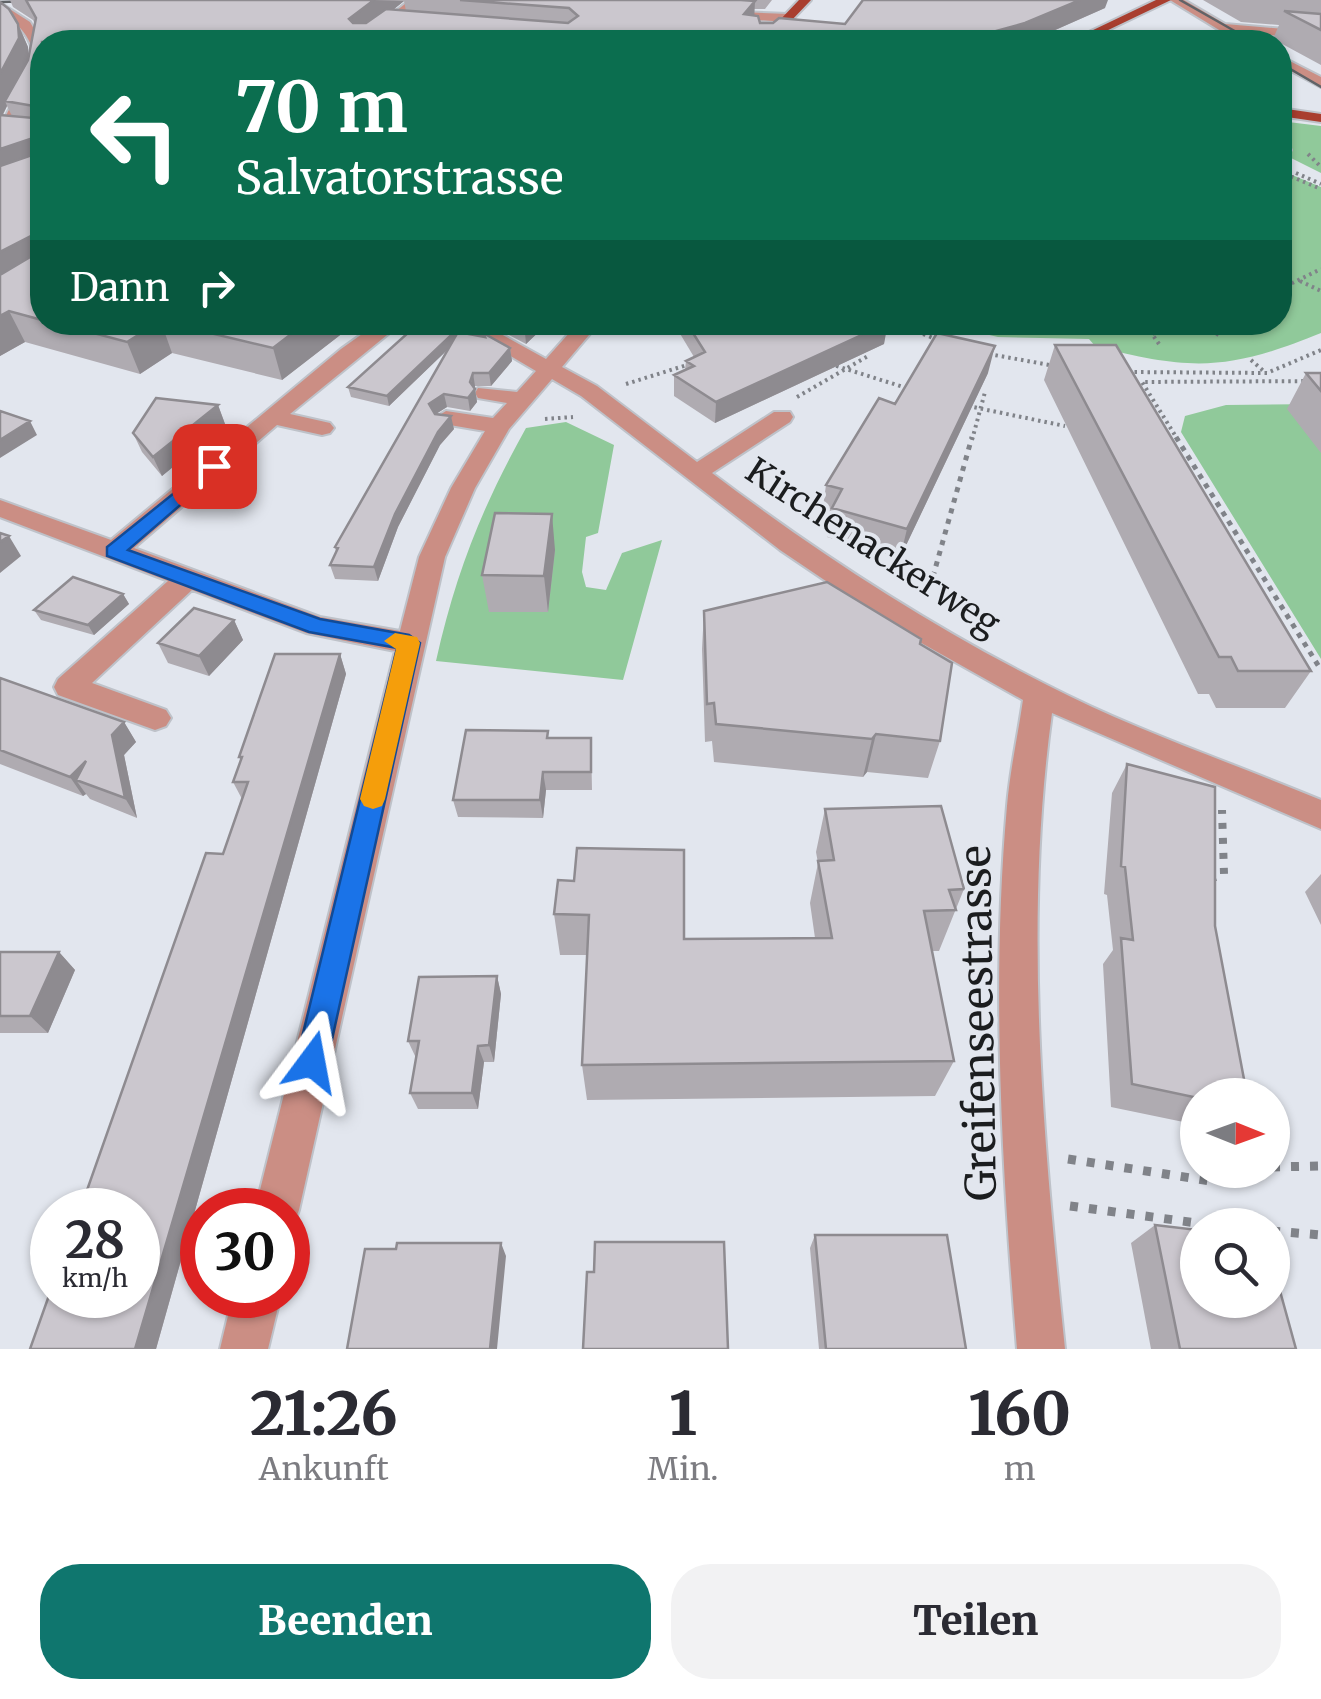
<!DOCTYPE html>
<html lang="de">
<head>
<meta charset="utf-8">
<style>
	:root { --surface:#fff; --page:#f2f2f3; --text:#2b2b33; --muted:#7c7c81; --accent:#0f766e }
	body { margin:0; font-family:Merriweather,serif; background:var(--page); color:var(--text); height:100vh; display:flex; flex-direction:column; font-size:38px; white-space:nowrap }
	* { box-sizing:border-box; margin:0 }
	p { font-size:32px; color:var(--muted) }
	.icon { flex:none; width:55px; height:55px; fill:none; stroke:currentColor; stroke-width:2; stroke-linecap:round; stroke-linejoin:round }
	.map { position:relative; height:1349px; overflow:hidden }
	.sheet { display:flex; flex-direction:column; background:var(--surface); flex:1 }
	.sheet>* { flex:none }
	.top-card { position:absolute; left:30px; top:30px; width:1262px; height:305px; border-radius:40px; box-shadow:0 2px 8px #0004; background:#0b6e4f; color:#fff; overflow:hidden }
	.needle { width:65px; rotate:91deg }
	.tools { position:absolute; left:1180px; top:1078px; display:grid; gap:20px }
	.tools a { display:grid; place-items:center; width:110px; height:110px; border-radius:50%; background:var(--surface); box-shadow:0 2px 8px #0004; font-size:50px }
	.speed { position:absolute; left:30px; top:1188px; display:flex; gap:20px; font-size:50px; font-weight:700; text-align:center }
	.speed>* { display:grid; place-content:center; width:130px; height:130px; border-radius:50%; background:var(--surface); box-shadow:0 2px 8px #0004; line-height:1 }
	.speed small { font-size:25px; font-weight:400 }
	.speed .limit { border:15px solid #d22; background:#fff; color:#111 }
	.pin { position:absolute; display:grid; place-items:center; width:85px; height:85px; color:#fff; margin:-42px; border-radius:20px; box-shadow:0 5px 15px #0006 }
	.me { position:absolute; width:110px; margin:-55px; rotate:13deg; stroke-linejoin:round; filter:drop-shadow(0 0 8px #0008) }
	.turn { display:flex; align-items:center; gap:35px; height:210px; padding:0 40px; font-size:45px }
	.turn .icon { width:130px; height:130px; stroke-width:2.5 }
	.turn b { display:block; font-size:70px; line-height:85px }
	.then { display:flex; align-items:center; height:95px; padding:0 40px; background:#0003; gap:20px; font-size:38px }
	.eta { display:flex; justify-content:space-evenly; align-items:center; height:170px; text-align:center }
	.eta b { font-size:60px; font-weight:800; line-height:70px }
	.button { display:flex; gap:20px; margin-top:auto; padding:20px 40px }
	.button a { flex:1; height:115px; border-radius:40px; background:var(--accent); color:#fff; font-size:40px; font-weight:800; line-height:115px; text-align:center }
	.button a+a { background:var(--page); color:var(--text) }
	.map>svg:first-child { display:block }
	.green { fill:#90c99a }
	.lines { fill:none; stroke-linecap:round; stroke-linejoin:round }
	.minor-casing { stroke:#bec2c9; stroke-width:4 }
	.major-casing { stroke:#bec2c9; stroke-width:4 }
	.path-far3 { stroke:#808389; stroke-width:4; stroke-dasharray:2.5 4; stroke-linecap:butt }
	.path-far2 { stroke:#808389; stroke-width:5; stroke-dasharray:5 6; stroke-linecap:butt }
	.path-far1 { stroke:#808389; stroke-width:8; stroke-dasharray:6 9; stroke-linecap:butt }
	.path { stroke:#808389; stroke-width:9; stroke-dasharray:8 11; stroke-linecap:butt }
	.minor { fill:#cb8e84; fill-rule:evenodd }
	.major { fill:#a93e2f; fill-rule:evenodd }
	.tram { stroke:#606367; stroke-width:2.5 }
	.wall { fill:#afabb1; fill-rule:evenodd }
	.shaded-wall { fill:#8e8b90 }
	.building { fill:#cbc7ce; stroke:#8e8b90; stroke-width:2.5 }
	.route { fill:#1a73e8; stroke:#114b97; stroke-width:2.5 }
	.slow { fill:#f59e0b }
	.labels { text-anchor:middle; stroke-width:8; stroke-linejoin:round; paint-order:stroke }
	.street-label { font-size:35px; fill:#1b1d1f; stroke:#e2e6ee }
	.near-street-label { font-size:42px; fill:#1b1d1f; stroke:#e2e6ee }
</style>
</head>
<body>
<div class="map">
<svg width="1321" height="1349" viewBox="0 0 1321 1349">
	<rect width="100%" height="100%" fill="#e2e6ee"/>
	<path class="green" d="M1280 121 1321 126V173L1283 154 1288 148 1280 141Z
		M1280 170 1321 187V333C1228 371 1191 371 1095 346L1089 339 998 337 938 323 1280 322Z
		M1321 404V659L1181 432 1185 416 1226 405Z
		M566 422 614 445 598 533 586 537 582 572 586 587 606 590 622 553 662 540 623 680 436 661C456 572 482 507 526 428Z"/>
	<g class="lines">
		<defs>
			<path id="minor" d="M410 0H423L370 42H357Z
				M1170 0H1184L1225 24 1321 32V40L1240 32 1242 39H1234Z
				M0 3 30 22 42 43 34 84 9 132 2 136C0 93 74 62 0 11Z
				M718 11 788 14 794 18 788 22 714 17Z
				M1280 56 1321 77V87L1280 65Z
				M1280 145 1288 147 1291 150 1280 155Z
				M379 322H403L290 414 330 423 334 428 330 433 322 435 277 425 134 548 320 617 400 631 419 557 451 488 485 431 438 423 435 418 446 411 493 418 507 403 478 398 475 393 478 388 517 392 536 371 453 322H479L546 359 579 322H600L562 367 597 386 697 462 774 412H790L793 417 790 422 712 473C818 553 928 625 1047 685 1134 730 1230 762 1321 800V829L1052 713C1023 923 1043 1139 1065 1349H1017C1002 1170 991 986 1007 806 1010 770 1018 735 1023 700L900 631 780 550 581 396 552 379 509 429 475 488 445 557 299 1210 293 1226 288 1228V1210H255L395 651 306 633 192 590 92 683 166 710 171 718 166 726 155 730 58 695 54 687 58 679 168 581 0 517V500L111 540 341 349Z
				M233 1295H281L268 1349H220Z"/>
			<path id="major" d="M799 0H811L771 42H759Z
				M1156 0H1171L1083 42H1068Z
				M1280 108 1321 114V122L1280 116Z"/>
		</defs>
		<use href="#minor" class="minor-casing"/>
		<use href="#major" class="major-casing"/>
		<path class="path-far3" d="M1308 154 1321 167
			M1296 173 1321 184
			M1285 174 1321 189
			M1300 281 1321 291
			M1280 289 1321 269
			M893 322 938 340
			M1201 322 1221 337
			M618 333 686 322
			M1159 344 1152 334 1187 322
			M989 354 1055 366
			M1251 360 1266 373
			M830 364 913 390
			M1128 372 1267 373 1321 350
			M626 384 690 364
			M797 397 870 355
			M968 406 1065 426
			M545 419 573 417
			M972 440 985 392
			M1178 440 1142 382 1321 381"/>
		<path class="path-far2" d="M1176 437 1321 670
			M927 598 972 437"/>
		<path class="path-far1" d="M1210 879 1224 874 1222 810"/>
		<path class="path" d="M1068 1159 1217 1182 1242 1170
			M1272 1167 1321 1166
			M1070 1206 1212 1225
			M1272 1231 1321 1235"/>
		<use href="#minor" class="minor"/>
		<use href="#major" class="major"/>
		<path class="tram" d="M1180 0 1254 42
			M0 2 76 0
			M1280 63 1321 87"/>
	</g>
	<path class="wall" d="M10 0H772L765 9H754V15L760 23 845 24 1105 8 1028 42H42V322H357L282 380 172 353 140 374 25 342 0 356V2L18 24 28 47V57L35 24 33 20 13 7ZM404 1 406 11 393 10ZM7 106 12 116 3 115Z
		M1203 0H1321V65L1273 39 1279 25 1241 22Z
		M484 322H549L526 344Z
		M673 322H886L884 344 715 423 674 396V375L685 370 686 361 694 357Z
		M463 324 465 333 510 348 512 361 491 386H475L477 402 470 411 447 407 436 414 454 429 440 445 398 527 378 581 335 579 330 565 336 552 335 547 449 348 389 406 351 397 348 387Z
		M1055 345 1311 671 1285 708H1216L1209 694H1198L1044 380Z
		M988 373 900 558 827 537 831 516 822 514 826 485 895 404Z
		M1306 373H1321V453L1287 409Z
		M218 405 225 424 162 476 142 452 133 433Z
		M555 550 548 612H489L482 575Z
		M123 594 129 604 94 635 41 620 34 610Z
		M704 611 920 644 940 741 928 778 867 772 863 777 714 762 712 741 705 742 702 649Z
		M234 620 243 640 209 676 168 663 158 643Z
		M340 654 346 674 156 1349H30L223 854 242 799 233 782 241 761 239 757Z
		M0 678 124 722 136 742 124 755 137 818 90 799 86 794 83 796 0 764Z
		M549 738H591L592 790H546L543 818 458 817 453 800Z
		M1127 764 1198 1095V1125L1111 1107 1103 964 1113 950 1107 895 1104 894 1112 793Z
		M825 809 964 889 939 951H932L954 1061 935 1096 587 1100 582 1065 587 955H560L554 914 558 880 684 939 815 938 810 903 818 863 816 852Z
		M1321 874V925L1305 892Z
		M0 952H59L75 970 48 1033H0Z
		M497 976 501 994 494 1062H484L478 1109H418L410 1093 416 1058 408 1041Z
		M1155 1225 1296 1349H1151L1131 1243Z
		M815 1235 966 1349H819L810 1248Z"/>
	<path class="shaded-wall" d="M374 0 404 1 353 42 349 19Z
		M1080 0H1108L1105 8 1028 42H956Z
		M755 1 754 23 744 14Z
		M18 24 28 47 29 61 5 101 7 106 0 120V74Z
		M33 138 42 161 0 181V149Z
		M29 237 42 266 0 291V252Z
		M9 311 25 342 0 356V316Z
		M159 322H161L172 353 140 374 127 342Z
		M307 322H357L282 380 273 348Z
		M524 322H549L526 344Z
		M888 323 884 344 715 423 716 402Z
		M463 324 465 333 389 406 387 396Z
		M995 346 988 373 900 558 907 529Z
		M510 348 512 361 491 386 489 373Z
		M473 373 475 386 473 392 475 389 477 402 470 411 468 398Z
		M444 394 447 407 431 417 429 404Z
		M218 405 225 424 162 476 153 457Z
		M451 416 454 429 440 445 398 527 378 581 374 567 395 514 438 432Z
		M30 421 37 435 0 458V440Z
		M552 514 555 550 548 612 544 576Z
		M9 536 21 556 0 573V542Z
		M123 594 129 604 94 635 88 625Z
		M234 620 243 640 209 676 199 656Z
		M340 654 346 674 156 1349H135Z
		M124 722 136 742 124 755 137 818 125 798 112 735Z
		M876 734 867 772 863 777 872 739Z
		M86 761 76 780 86 794 83 796 70 777Z
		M543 772 546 790 543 818 540 800Z
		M59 952 75 970 48 1033 30 1016Z
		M497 976 501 994 494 1062 489 1045Z
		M478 1046 484 1062 478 1109 472 1093Z
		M501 1243 506 1256 497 1349H490Z"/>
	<path class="building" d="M26 0H374L349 19 353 23H366L386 9 568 23 578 16 569 8 460 0H741L755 1 744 14 758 16 760 23H773L779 18 845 24 863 0H1080L1025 23 956 42H42V320L9 311 0 316V275L30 257 29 237 0 252V166L32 155 33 138 0 149V115L33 118 34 106 5 101 28 60 36 18Z
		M0 2 9 9 18 24 19 38 0 74Z
		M1284 11 1321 14V30Z
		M52 322H159L127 342Z
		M164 322H307L273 348Z
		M420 322 463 324 387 396 348 387Z
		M686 322H886L888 323 716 402 674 375 694 366 686 361 705 352Z
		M458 332 485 337 483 333 510 348 489 373H473L470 382 475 389 468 398 444 394 429 404 435 414 451 416 438 432 395 514 374 567 330 565 338 548 335 547Z
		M937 333 995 346 907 529 832 508 842 489 826 485 879 398 895 404Z
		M1055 345H1116L1311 671H1238L1231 657H1219Z
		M1306 373H1321V391Z
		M156 398 218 405 153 457 133 433Z
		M0 411 30 421 0 440Z
		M495 513 552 514 544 576 482 575Z
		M0 533 9 536 0 542Z
		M73 577 123 594 88 625 34 610Z
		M827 582 921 639 920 644 952 663 940 741 876 734 872 739 716 724 714 703 707 704 704 611Z
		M194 608 234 620 199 656 158 643Z
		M275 654H340L135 1349H30L52 1287V1295H138V1210H80L206 853 223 854 248 782H233L242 757H239Z
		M0 678 124 722 112 735 125 798 76 780 86 761 70 777 0 750Z
		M466 730 548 731 547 738H591V772H543L540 800H453Z
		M1127 764 1215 787V926L1247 1095H1198V1098L1132 1084 1121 938 1133 940 1125 867 1121 866Z
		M941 806 964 889 949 890 956 910 924 911 954 1061 582 1065 589 915 554 914 558 880 574 881 577 848 684 850V939L832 938 818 861 834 860 825 809Z
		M0 952H59L30 1016H0Z
		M497 976 489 1045 478 1046 472 1093H410L419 1041H408L419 977Z
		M1155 1225 1198 1230V1300H1272V1262L1296 1349H1180Z
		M815 1235H947L966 1349H826Z
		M595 1242H724L728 1349H583L587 1272H594Z
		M397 1243H501L490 1349H347L365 1249H396Z"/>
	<path class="route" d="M214 461 224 466 221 470 128 550 320 619 409 635 420 643 327 1062 323 1073 312 1077 301 1073 296 1062 397 648 309 632 107 556V547Z"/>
	<path class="slow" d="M395 633 417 637 420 643 385 799 382 806 373 809 364 806 360 799 396 649 384 641Z"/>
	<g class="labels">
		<g class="street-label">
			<text transform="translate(873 547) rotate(33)" y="12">Kirchenackerweg</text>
		</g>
		<g class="near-street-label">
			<text transform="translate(978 1023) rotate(-91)" y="15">Greifenseestrasse</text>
		</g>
	</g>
</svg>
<div class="tools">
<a><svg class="needle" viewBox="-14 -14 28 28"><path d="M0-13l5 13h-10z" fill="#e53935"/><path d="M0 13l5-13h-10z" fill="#7c7c81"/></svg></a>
<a><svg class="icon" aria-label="search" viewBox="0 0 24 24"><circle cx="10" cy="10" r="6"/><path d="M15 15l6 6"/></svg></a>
</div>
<div class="speed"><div>28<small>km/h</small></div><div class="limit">30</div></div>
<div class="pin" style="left:214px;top:466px;background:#d93025"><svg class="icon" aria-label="arrive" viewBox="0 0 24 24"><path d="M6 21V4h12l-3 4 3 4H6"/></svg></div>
<svg class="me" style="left:312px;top:1062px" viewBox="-20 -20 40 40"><path d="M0-17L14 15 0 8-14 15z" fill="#1a73e8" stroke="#fff" stroke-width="4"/></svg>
<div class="top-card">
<div class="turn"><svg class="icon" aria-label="left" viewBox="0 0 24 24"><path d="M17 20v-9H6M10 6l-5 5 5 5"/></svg><div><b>70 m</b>Salvatorstrasse</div></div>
<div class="then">Dann<svg class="icon" aria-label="right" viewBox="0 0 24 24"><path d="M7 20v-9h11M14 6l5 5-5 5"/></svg></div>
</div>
</div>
<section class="sheet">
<div class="eta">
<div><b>21:26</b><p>Ankunft</p></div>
<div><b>1</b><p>Min.</p></div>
<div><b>160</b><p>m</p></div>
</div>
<div class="button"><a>Beenden</a><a>Teilen</a></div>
</section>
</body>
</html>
